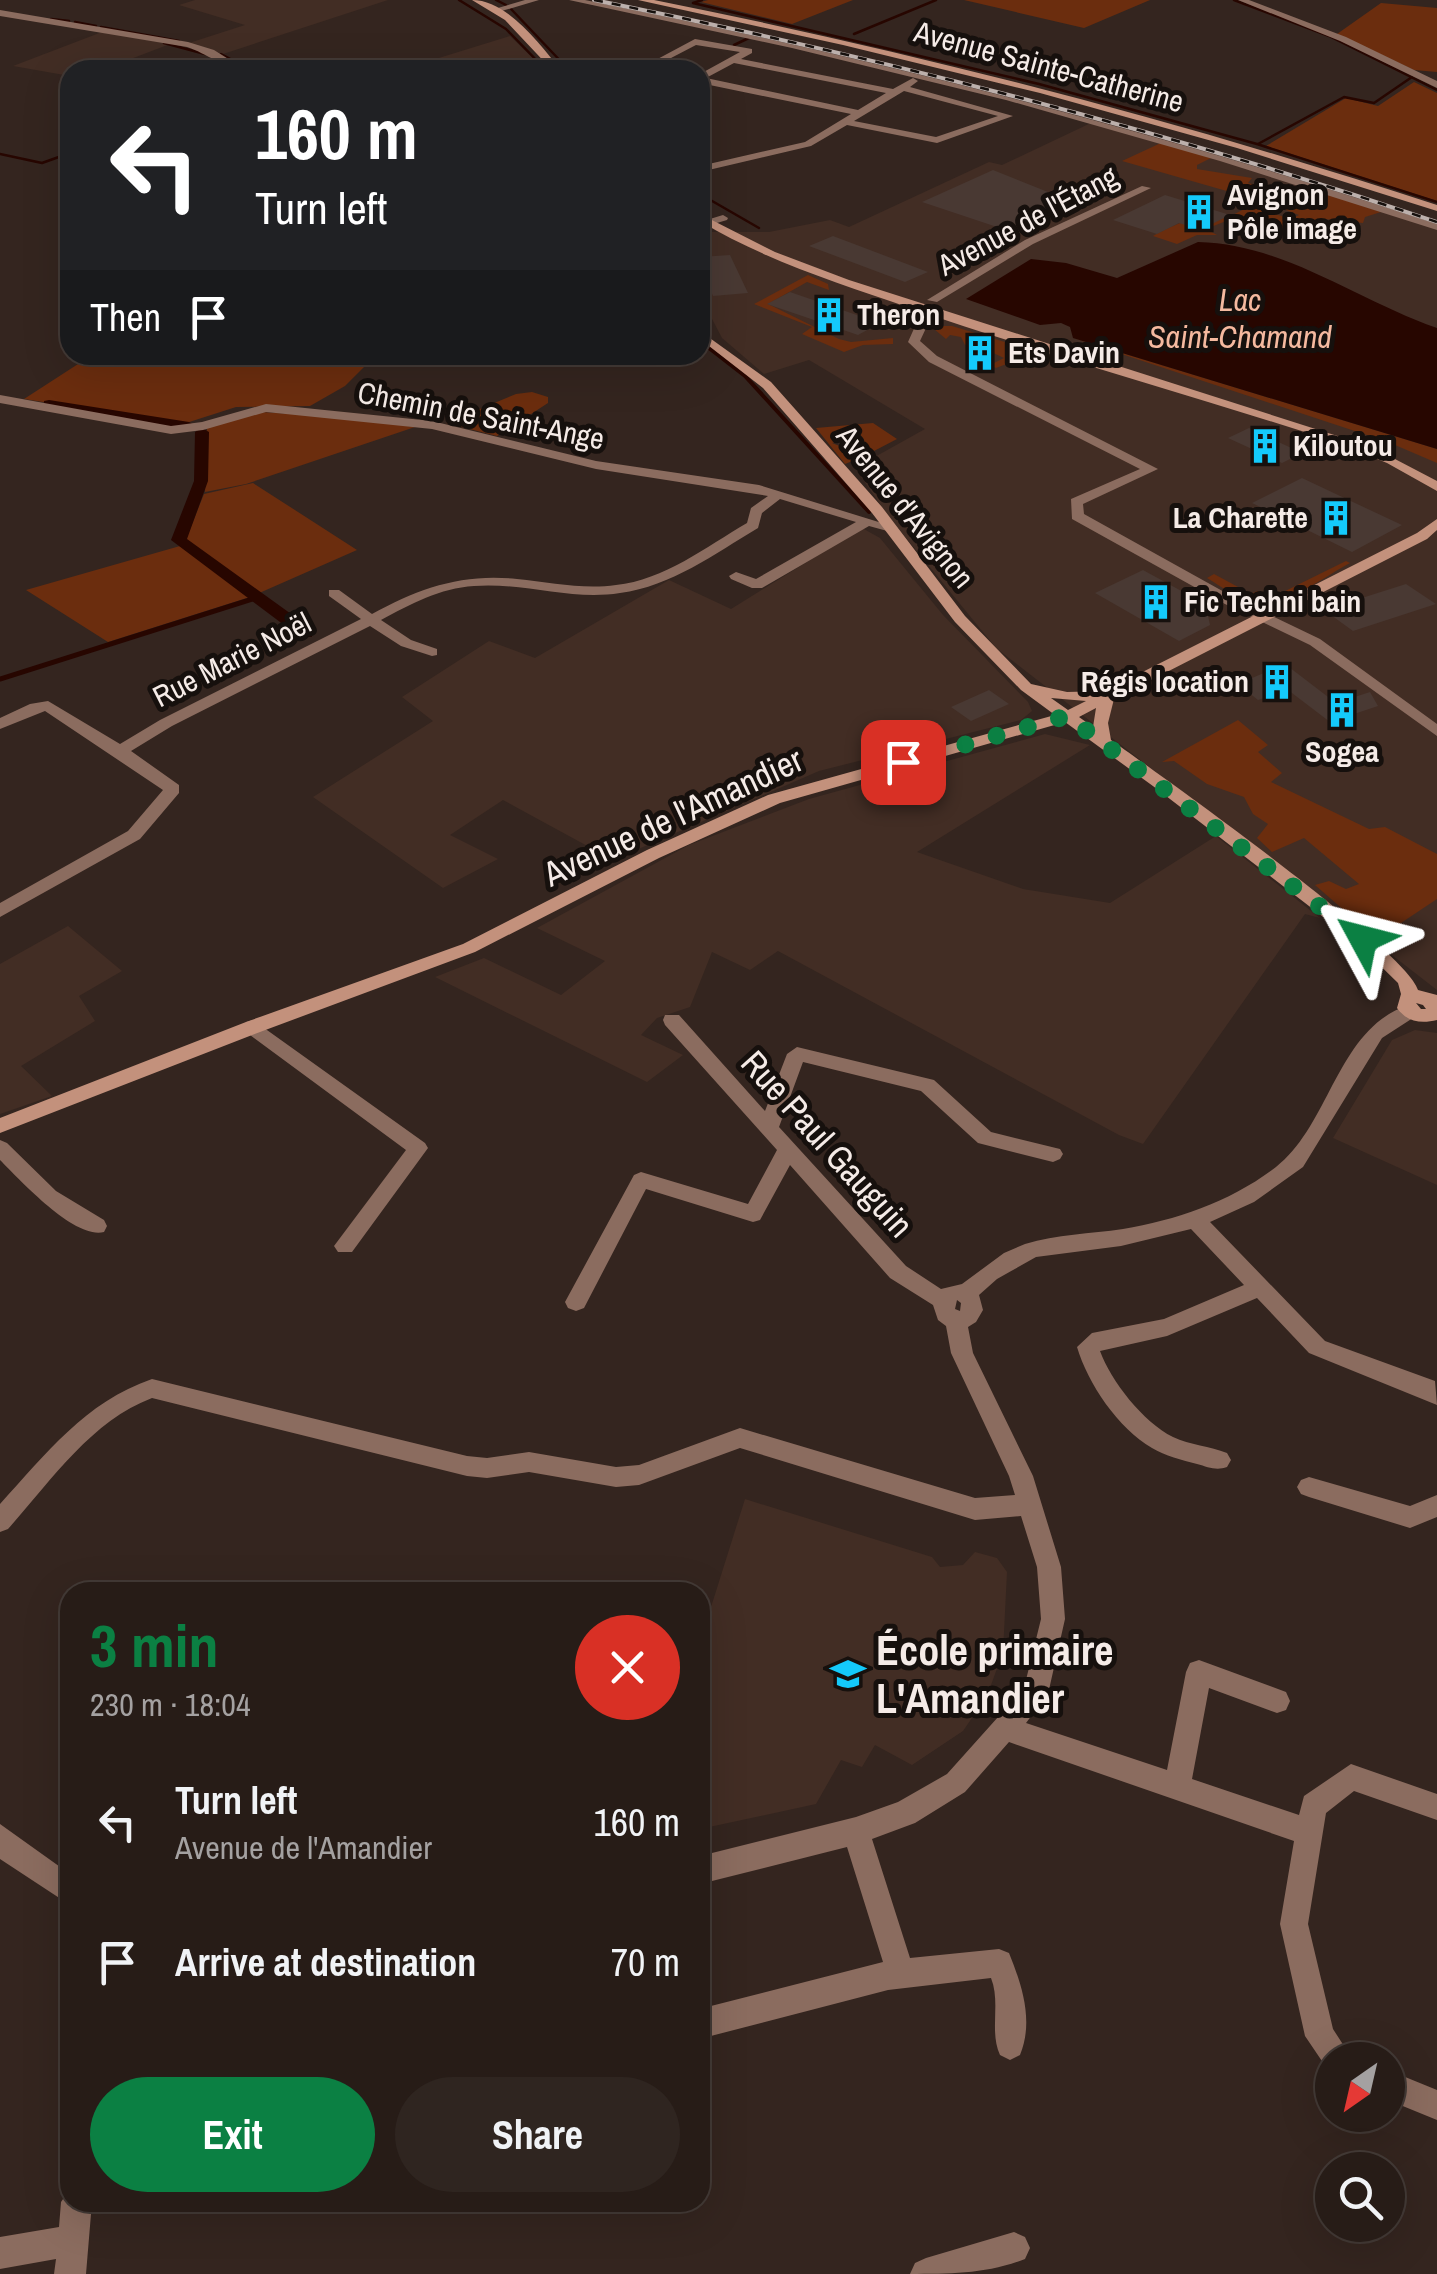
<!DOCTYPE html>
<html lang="en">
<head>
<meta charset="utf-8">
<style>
	:root { --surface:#271c17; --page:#2f2520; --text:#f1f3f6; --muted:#a4a1a1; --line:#433a36; --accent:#0b8043 }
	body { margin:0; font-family:"Archivo Narrow",sans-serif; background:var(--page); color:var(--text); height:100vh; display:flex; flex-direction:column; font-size:38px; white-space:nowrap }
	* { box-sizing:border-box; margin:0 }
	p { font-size:32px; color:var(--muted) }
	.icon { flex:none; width:55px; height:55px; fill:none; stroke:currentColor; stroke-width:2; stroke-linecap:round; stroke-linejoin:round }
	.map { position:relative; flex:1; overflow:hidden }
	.side { position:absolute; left:60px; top:1582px; width:650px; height:630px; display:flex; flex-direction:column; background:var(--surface); border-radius:30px; box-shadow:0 10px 40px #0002,0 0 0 2px var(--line) }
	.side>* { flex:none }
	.hud { position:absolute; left:60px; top:60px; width:650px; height:305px; border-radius:30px; box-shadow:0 10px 40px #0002,0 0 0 2px var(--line); background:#202124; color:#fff; overflow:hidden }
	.needle { width:65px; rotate:214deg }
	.tools { position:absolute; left:1315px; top:2042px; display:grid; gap:20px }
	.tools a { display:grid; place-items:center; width:90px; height:90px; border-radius:50%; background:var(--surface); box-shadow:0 10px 40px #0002,0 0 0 2px var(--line); font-size:50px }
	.pin { position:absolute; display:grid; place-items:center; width:85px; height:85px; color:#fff; margin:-42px; border-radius:20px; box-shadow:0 5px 15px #0006 }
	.me { position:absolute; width:110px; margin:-55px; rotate:308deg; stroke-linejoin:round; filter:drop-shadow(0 0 8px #0008) }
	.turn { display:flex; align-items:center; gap:35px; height:210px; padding:0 30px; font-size:45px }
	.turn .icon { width:130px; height:130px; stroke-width:2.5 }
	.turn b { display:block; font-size:70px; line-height:85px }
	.then { display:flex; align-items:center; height:95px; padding:0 30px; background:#0003; gap:20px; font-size:38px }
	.round { display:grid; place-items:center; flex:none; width:105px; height:105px; border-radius:52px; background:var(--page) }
	.overview { display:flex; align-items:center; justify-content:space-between; height:170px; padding:0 30px }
	h1 { font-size:60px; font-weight:800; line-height:75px; color:var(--accent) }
	.primary-button { display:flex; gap:20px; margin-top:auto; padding:20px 30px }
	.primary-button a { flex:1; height:115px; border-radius:60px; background:var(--accent); color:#fff; font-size:40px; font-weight:800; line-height:115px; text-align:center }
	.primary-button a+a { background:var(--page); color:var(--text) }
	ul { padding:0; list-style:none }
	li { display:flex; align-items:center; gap:30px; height:140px; padding:0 30px }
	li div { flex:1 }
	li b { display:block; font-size:38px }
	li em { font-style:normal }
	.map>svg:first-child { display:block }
	.built { fill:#422d24 }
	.green { fill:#6b2d0e }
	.water { fill:#270600 }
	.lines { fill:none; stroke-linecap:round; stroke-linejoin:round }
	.stream-far2 { stroke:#270600; stroke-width:2.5 }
	.stream-far1 { stroke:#270600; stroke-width:4 }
	.stream { stroke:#270600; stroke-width:5 }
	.canal { fill:#270600; fill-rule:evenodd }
	.building { fill:#493933 }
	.street { fill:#8b6c5f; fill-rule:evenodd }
	.secondary { fill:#c3917c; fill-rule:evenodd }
	.rail-casing { stroke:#bcb0ac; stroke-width:4 }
	.rail { stroke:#16100d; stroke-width:2.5; stroke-dasharray:9; stroke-linecap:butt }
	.route { stroke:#0b8043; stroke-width:18; stroke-dasharray:0 32.4 }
	.labels { text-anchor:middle; stroke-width:10; stroke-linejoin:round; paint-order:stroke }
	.far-street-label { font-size:30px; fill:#f5ebe7; stroke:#16100d }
	.far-poi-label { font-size:30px; font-weight:bold; fill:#f5ebe7; stroke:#16100d; text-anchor:start }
	.far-water-label { font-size:32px; font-style:italic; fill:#f5b99f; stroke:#16100d }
	.street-label { font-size:35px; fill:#f5ebe7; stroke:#16100d }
	.near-poi-label { font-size:42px; font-weight:bold; fill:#f5ebe7; stroke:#16100d; text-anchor:start }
</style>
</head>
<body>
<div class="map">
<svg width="1437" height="2274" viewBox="0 0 1437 2274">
	<rect width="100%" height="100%" fill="#34251f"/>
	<path class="built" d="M195 0H388L223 54 189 43 245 25 179 5Z
		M102 32 170 44 102 70H70V76L13 66Z
		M510 36 539 64 521 70H400Z
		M1093 122 1258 169 1437 229V990L996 648 889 517 855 468 925 429 809 360 764 374 722 338 700 296V232H769L830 220 849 227 989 162 1002 165Z
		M862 528 880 538 943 615 1028 702 1032 711 1021 720 819 771 613 860 503 800 450 835 498 859 443 888 313 797 433 721 402 697 489 641 535 658 669 580 731 609Z
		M1045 734 1090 745 917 852 1023 889 1110 903 1216 836 1320 918 1305 914 1143 1144 1119 1135 778 951 750 970 712 952 690 1007 657 1018 641 1035 683 1055 647 1082 435 977 484 958 561 995 605 961 537 928 689 845 809 799Z
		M68 926 122 971 79 996 95 1021 21 1066 52 1096 0 1114V964Z
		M1415 1030 1437 1033V1185L1333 1138 1392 1040Z
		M745 1499 932 1557 940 1567 963 1565 975 1552 997 1558 1007 1572 1003 1652 987 1696 963 1731 912 1765 875 1745 862 1767 841 1760 816 1804 700 1829V1622L706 1623Z"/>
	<path class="green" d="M708 0H853L792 24 701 2Z
		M964 0H1150L1084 28Z
		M1381 3 1437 8V72L1414 70 1337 34Z
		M1414 82 1437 93V201L1266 146 1346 98 1378 106Z
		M1163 142 1213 157 1197 165V169L1252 178 1248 183 1268 188 1251 198 1122 161Z
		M1279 184 1293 188 1299 185 1381 212 1365 217 1363 223 1325 219 1315 225 1336 233 1331 236 1292 227 1269 230 1231 219 1206 229 1217 235H1197L1177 244 1153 236C1173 225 1204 211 1227 218L1250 206 1291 219 1299 215 1270 204 1254 205 1267 202 1279 191 1274 185Z
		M808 275 828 284 829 290 807 282 768 304 839 339 851 342 893 338V344L863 345 844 352 802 334 812 327 754 304Z
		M941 326H952L1038 352 996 368 990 365 1004 358 972 343 965 345 961 337 950 335 946 339 934 329Z
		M1073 338 1437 449V463L1388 442Z
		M92 355H351L371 360 345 386 310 406 236 407 183 424 24 399Z
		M532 392 548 397V403L497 436 446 423 516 394Z
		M261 412 352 418 415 427 246 484 205 492 207 428Z
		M873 423 897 439 874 451 845 431 832 433 839 441 832 443 865 456 845 464 816 428Z
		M253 483 357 550 257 594 186 539 204 494Z
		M180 546 250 597 108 642 26 590Z
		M1346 561 1350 563C1323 577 1280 612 1249 601 1234 596 1220 586 1207 578L1214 574 1251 594 1257 591 1275 596Z
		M1238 720 1268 745 1258 752 1282 773 1271 782 1369 829 1385 827 1437 854V899L1377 939 1315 885 1329 881 1346 889 1359 884 1304 838 1272 852 1257 838 1268 824 1253 814 1244 797 1207 784 1174 761 1162 762Z"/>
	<path class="water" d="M1198 242C1285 244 1358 301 1437 328V449L1073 338 1070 327 1061 323 1040 325 966 299 1031 259 1066 263 1117 278Z"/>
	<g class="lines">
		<path class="stream-far2" d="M459 0 506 29 546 70
			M496 0 506 5
			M702 0 693 3 1039 84 1257 144 1437 202
			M1234 0 1329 36 1437 90
			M511 9 569 70
			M51 19 69 21
			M75 22 96 26
			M101 27 179 41
			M854 34 936 0
			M164 43 205 54
			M734 45 751 37 746 36
			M221 54 251 70
			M1258 144 1344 97 1374 103 1412 77
			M0 154 42 163 70 153
			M700 194 759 228"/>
		<path class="stream-far1" d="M700 341 745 376 869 512"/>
		<path class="stream" d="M0 679 256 598"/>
		<path class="canal" d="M49 400 189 422 196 426C178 437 71 413 44 407V401Z
			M202 428 209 432 208 481 187 539 312 629V637H300L171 540 194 481 195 432Z"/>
	</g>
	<path class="building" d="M993 170 1063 198 1059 200 1073 207 1018 234 922 202Z
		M1165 195 1201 206 1230 215 1200 230 1179 223 1157 234 1113 220Z
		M833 236 870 250 928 272 905 282 809 246Z
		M730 255 748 293 713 296 700 267V257Z
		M790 292 880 323 858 335 767 304Z
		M1249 428 1302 453 1282 463 1228 438Z
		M1302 478 1355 503 1402 525 1352 552 1252 503Z
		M1143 570 1218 611 1208 616 1210 625 1179 641 1095 593Z
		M1406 584 1436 604 1353 631 1324 610Z
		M1285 664 1336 703 1370 692 1378 706 1330 722 1288 690 1258 700 1238 684Z
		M989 690 1009 704 971 721 951 707Z"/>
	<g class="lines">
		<path class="street" d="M525 0H539L495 13 491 10Z
			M569 0H585C874 58 1157 131 1437 224V230L1220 161 1006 100 792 48Z
			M1238 0H1249L1346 37 1437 81V88L1340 41Z
			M0 10 188 42 214 50 246 70C227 70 206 53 187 47L0 16Z
			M695 39 752 49V53L741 59 893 89 913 78 918 81 910 87 1013 116 937 143 847 125 811 146 700 172V166L805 142 851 114 700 83V74L740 52 696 45 648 70H637ZM734 63 886 93 858 110 706 78ZM904 91 998 116 936 137 854 121Z
			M1142 186 1151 188 1033 244 937 302 927 300 1025 240Z
			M723 215 728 218 727 220 700 228V222Z
			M700 306 704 307 712 322 704 335 700 337Z
			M927 310 933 313 920 341 937 356 1158 469 1083 504 1084 514 1235 598 1320 639 1437 724V736L1310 645 1225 604 1072 519 1071 499 1140 469 929 362 908 342 921 313Z
			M0 395 171 426 202 422 266 404 432 421 596 461 759 485 898 528 891 532 869 526 762 588H752L731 579 729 576 736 572 756 579 856 522 780 499 762 513 758 528C714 554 672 586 620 593 571 601 523 582 474 586 440 588 411 604 381 620L411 640 437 649V655L432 656 401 646 370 626 172 726 131 751 179 785V793L140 839 0 917V903L128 831 163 790 45 711 0 729V718L30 704 48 701 120 744 160 720 361 619 329 596V590H339L372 614C419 588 463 573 517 579 550 582 583 590 616 585 664 580 706 547 747 523L751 508 768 496 596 469 432 429 266 412 203 430 171 434 0 403Z
			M1409 1005 1418 1011 1416 1016 1382 1038 1303 1167 1254 1202 1210 1222 1325 1341 1435 1381 1437 1405 1309 1353 1257 1298 1167 1336 1100 1351C1111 1381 1143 1422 1173 1437 1190 1445 1210 1446 1227 1453L1231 1460 1227 1467C1216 1471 1208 1467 1197 1464 1182 1460 1165 1456 1152 1448 1118 1428 1088 1384 1077 1347L1092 1333 1164 1319 1244 1285 1191 1229 1121 1246 1036 1257 997 1279 979 1295 983 1310 976 1322 968 1327 973 1353 1033 1476 1061 1567 1065 1619 1048 1694 1026 1723 1167 1770 1186 1672 1190 1663 1199 1660 1286 1692 1290 1701 1286 1710 1277 1713 1209 1688 1192 1779 1299 1815 1304 1796 1351 1764 1437 1794V1820L1354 1791 1326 1813 1308 1924 1333 2029 1353 2060H1332V2072L1328 2070 1305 2036 1280 1924 1294 1841 1009 1742 965 1792 915 1823 872 1839 910 1958 999 1949 1009 1953C1022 1985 1034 2021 1020 2055L1010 2060 1000 2055C989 2031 1001 2003 991 1978L888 1990 707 2037 700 2034V2010L707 2007 883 1962 847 1847 700 1884V1856L856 1817 898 1802 947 1774 1024 1688 1041 1619 1037 1567 1021 1516 975 1520 740 1448 639 1485 616 1487 529 1472 487 1478 467 1476 152 1398C91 1421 51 1481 8 1529L0 1532V1504C46 1454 85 1402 152 1379L467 1456 487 1458 529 1452 616 1467 639 1465 740 1428 975 1498 1015 1495 1009 1476 951 1353 946 1326 938 1320 933 1305 890 1278 790 1165 760 1220 753 1222 646 1189 584 1308 576 1311 568 1308 565 1302 634 1175 641 1172 748 1204 777 1150 665 1025 663 1020 665 1015H679L765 1111 787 1054 797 1047 934 1080 991 1132 1060 1149 1063 1154 1060 1159 1053 1162 978 1143 921 1091 803 1062 779 1127 906 1266 941 1289 962 1284 1004 1253 1025 1244C1057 1234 1090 1234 1123 1229 1177 1220 1232 1201 1276 1167 1331 1124 1337 1028 1409 1005ZM957 1300 961 1303 960 1311 955 1309Z
			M253 1020 425 1143 428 1148 352 1252H338L334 1246 406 1150 246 1032 244 1027 246 1022Z
			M0 1140 7 1143 56 1191 104 1220 107 1226 104 1232C75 1240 20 1180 0 1160Z
			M1309 1477 1410 1506 1437 1495V1517L1410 1528 1309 1497 1301 1494 1297 1487 1301 1480Z
			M0 1824 70 1874V1905L0 1859Z
			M1388 2070 1437 2090V2120L1388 2100Z
			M70 2189V2202H92L86 2274H54L56 2259 0 2269V2237L59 2227 61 2202Z
			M1014 2232 1025 2237 1030 2248 1025 2259C987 2274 951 2274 910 2274L915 2263 926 2258Z"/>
		<path class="secondary" d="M472 0C508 0 540 45 561 70H552L505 20Z
			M638 0H654C920 53 1180 121 1437 205V211L1237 148 1040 93 843 45Z
			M700 214 775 252 849 280 1372 447 1437 481V491L1387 463 1338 443C1196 396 1052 357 910 308 838 283 766 261 700 221Z
			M700 331 771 382 882 507 965 616 1031 684 1067 692 1105 691 1417 533 1437 519V530L1427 539 1114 699 1108 723 1111 740C1159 774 1408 951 1418 990L1437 995V1020C1421 1024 1407 1022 1397 1008L1401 994 1398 983 1357 943 1157 789 1065 722 780 803 659 858 475 952 260 1032 0 1133V1118L246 1022 463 944 647 850 768 795 1055 715 1021 690 955 622 872 513 763 388 700 339ZM1051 698 1086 701 1068 710ZM1096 708 1093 727 1079 717ZM1416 1003 1423 1005 1426 1009H1421Z"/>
		<defs>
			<path id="rail" d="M594 0C880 57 1160 129 1437 222"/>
		</defs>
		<use href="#rail" class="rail-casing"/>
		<use href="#rail" class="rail"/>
	</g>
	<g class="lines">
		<path class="route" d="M903 762 1067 716 1363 939"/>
	</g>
	<defs>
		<symbol id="building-bare" viewBox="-9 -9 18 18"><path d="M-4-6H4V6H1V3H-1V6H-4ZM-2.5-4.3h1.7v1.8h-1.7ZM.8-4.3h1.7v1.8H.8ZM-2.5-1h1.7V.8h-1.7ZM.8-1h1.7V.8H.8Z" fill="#14cafb" stroke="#16100d" stroke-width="2.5" paint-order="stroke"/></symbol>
		<symbol id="school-bare" viewBox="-9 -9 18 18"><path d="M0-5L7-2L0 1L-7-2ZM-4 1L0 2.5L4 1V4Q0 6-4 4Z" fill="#14cafb" stroke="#16100d" stroke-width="2.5" paint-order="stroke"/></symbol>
	</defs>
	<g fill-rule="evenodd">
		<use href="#building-bare" x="1174" y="187" width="50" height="50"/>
		<use href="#building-bare" x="804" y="290" width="50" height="50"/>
		<use href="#building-bare" x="955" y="328" width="50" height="50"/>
		<use href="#building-bare" x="1240" y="421" width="50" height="50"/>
		<use href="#building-bare" x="1311" y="493" width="50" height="50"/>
		<use href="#building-bare" x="1131" y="577" width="50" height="50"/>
		<use href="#building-bare" x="1252" y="657" width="50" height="50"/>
		<use href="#building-bare" x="1317" y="685" width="50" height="50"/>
		<use href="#school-bare" x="823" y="1649" width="50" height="50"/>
	</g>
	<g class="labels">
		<g class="far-street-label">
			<text transform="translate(1049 67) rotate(15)" y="10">Avenue Sainte-Catherine</text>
			<text transform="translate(1028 221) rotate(-28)" y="10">Avenue de l'Étang</text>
			<text transform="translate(481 416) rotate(11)" y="10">Chemin de Saint-Ange</text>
			<text transform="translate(905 507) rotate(51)" y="10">Avenue d'Avignon</text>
			<text transform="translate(232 660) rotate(-27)" y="10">Rue Marie Noël</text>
		</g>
		<g class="far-poi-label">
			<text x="1227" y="205">Avignon<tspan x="1227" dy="34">Pôle image</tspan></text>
			<text x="857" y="325">Theron</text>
			<text x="1008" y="363">Ets Davin</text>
			<text x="1293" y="456">Kiloutou</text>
			<text x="1308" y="528" text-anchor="end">La Charette</text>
			<text x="1184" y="612">Fic Techni bain</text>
			<text x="1249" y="692" text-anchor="end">Régis location</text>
			<text x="1342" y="762" text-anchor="middle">Sogea</text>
		</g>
		<g class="far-water-label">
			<text x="1240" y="311">Lac<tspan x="1240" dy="37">Saint-Chamand</tspan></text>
		</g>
		<g class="street-label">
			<text transform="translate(673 817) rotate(-25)" y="12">Avenue de l'Amandier</text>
			<text transform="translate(827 1144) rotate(48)" y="12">Rue Paul Gauguin</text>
		</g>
		<g class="near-poi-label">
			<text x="876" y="1665">École primaire<tspan x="876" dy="48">L'Amandier</tspan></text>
		</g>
	</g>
</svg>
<div class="tools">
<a><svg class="needle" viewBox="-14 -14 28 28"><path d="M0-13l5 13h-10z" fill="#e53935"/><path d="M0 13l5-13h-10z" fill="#a4a1a1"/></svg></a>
<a><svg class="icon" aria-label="search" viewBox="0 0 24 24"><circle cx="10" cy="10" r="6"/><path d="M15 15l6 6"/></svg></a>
</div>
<div class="pin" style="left:903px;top:762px;background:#d93025"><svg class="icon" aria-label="arrive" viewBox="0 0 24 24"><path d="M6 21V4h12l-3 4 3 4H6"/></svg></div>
<svg class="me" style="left:1363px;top:939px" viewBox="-20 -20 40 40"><path d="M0-17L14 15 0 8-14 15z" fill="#0b8043" stroke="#fff" stroke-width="4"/></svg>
<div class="hud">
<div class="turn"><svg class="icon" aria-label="left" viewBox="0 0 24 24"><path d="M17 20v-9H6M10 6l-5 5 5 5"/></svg><div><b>160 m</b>Turn left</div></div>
<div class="then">Then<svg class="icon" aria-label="arrive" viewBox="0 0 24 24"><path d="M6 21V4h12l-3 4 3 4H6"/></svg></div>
</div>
<section class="side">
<div class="overview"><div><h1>3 min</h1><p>230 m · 18:04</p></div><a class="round" style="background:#d93025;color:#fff"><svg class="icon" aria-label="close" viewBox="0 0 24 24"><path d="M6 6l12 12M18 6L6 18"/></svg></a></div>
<ul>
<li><svg class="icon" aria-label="left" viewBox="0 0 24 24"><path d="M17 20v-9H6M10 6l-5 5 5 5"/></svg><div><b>Turn left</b><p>Avenue de l'Amandier</p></div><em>160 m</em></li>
<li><svg class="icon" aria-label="arrive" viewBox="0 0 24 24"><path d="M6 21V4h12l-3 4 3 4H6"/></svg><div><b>Arrive at destination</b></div><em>70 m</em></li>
</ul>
<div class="primary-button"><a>Exit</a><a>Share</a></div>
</section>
</div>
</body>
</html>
